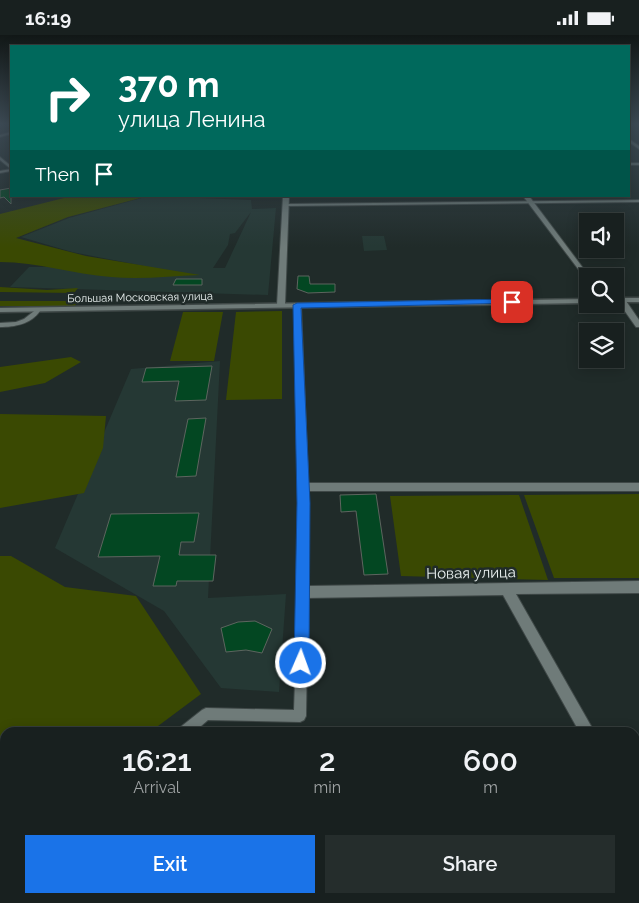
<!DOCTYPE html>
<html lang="en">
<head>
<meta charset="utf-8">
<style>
	:root { --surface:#18201f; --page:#252d2c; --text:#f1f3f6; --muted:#9fa3a4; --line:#363e3d; --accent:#1a73e8 }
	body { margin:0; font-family:Raleway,sans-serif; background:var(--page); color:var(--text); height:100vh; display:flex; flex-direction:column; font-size:19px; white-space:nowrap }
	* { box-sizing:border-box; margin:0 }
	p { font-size:16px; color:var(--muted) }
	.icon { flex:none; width:28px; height:28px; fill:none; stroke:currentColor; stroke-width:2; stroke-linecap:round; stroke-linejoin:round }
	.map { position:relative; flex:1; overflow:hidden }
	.side { position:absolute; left:0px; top:692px; width:640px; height:176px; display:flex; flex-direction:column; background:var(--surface); border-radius:15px 15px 0 0; box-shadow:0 2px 12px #0003,0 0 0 1px var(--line) }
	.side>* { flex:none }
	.guide { position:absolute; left:10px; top:10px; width:620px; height:152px; border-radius:0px; box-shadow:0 2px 12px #0003,0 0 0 1px var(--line); background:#00695c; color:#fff; overflow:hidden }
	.controls { position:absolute; left:579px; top:178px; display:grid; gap:10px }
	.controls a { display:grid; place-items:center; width:45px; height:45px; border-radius:0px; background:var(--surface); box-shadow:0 2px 12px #0003,0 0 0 1px var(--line); font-size:25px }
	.pin { position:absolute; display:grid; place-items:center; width:42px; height:42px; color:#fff; margin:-21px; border-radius:10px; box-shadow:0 2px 8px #0006 }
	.me { position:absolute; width:55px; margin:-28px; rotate:2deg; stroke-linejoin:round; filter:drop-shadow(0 0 4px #0008) }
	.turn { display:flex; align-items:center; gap:18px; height:105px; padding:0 25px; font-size:22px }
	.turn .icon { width:65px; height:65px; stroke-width:2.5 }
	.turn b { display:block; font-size:35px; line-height:42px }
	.then { display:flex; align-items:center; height:48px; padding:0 25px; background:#0003; gap:10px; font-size:19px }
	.eta { display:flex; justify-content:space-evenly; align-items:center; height:85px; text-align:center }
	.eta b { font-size:30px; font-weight:600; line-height:35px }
	.primary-button { display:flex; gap:10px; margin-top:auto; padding:10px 25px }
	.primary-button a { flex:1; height:58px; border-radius:0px; background:var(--accent); color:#fff; font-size:20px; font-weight:600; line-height:58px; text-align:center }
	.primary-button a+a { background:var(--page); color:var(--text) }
	.status { display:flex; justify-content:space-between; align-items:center; height:35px; padding:0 25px; background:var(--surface); direction:ltr }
	.status svg { height:14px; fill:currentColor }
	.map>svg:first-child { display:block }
	.built { fill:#253834; fill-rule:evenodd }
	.green { fill:#3a4902 }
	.building { fill:#034722; stroke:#5d655f }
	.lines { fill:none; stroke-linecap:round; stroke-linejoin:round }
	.minor-casing { stroke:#3f4847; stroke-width:2 }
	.tertiary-casing { stroke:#3f4847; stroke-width:2 }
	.secondary-casing { stroke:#3f4847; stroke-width:3 }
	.minor { fill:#6f7b79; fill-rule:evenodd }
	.tertiary { fill:#6f7b79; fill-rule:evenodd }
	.secondary { fill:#6f7b79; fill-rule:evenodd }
	.route { fill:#1a73e8; stroke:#114b97 }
	.labels { text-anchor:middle; stroke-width:5; stroke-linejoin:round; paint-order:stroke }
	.far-street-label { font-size:11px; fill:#e8efee; stroke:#202b29 }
	.near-street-label { font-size:15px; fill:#e8efee; stroke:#202b29 }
</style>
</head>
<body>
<div class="status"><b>16:19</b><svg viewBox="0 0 49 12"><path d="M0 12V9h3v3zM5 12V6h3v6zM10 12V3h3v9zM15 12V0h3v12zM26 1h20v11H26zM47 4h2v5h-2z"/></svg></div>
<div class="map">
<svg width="639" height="868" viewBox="0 0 639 868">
	<rect width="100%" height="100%" fill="#202b29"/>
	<path class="built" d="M149 161 251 165 252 174 276 173 268 260 10 252 29 232H149L72 217 21 202 69 183ZM251 177 225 233H213L228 210 230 199 235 198Z
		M362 201H384L387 215 364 216Z
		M220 326 208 563 286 559 279 657 221 653 164 576 55 513 131 334Z"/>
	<path class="green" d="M72 161H148L68 182 16 203 86 221 200 240C171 241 140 245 111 242 73 239 38 227 0 227V179Z
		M0 252 47 255 78 253 74 258 0 257Z
		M0 266H78L75 271H0Z
		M282 276V364L226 365 236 277Z
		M183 277H223L214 326H170Z
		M71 322 81 327 45 348 0 357V332Z
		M0 379 106 381 103 413 84 458 0 473Z
		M639 459V543H554L524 460Z
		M519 460 548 545 401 541 390 461Z
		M0 521H11L65 552 136 561 201 659 150 697 5 698V831L0 837Z
		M27 864H94L90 868H23Z
		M340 864H485L484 868H340Z"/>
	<path class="building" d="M11 153V169L4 162 0 163V155Z
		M298 241H309L310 249H335V257L308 258 297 254Z
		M176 244H202V250H173Z
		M212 331 206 365 175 366 179 346 142 347 146 333Z
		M206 383 196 441 176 442 188 384Z
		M376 459 388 539 364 540 356 476 341 477 340 460Z
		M199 478 194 507H181L179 520H216L213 546H177L176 551H153L160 521 98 522 111 479Z
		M255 586 272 594 262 618 246 615 226 617 221 593 238 587Z"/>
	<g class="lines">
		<defs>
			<path id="minor" d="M11 97V99L0 102V100Z
				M629 104 639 111V114L629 107Z
				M0 122 11 131V134L0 125Z
				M629 128H639V130H629Z
				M639 165V167L286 171 284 170 286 169Z
				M38 273 40 274V276C31 289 15 292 0 292V288L16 287 24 284Z
				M303 448H639V456H303L300 455 298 452 300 449Z
				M303 552 307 554 308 557 306 681 304 685 300 687 208 685 193 698H176L178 694 202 675 206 673 294 675 298 557 299 554Z
				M5 857V864H13L12 868H0V859Z"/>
			<path id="tertiary" d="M11 134V136L0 138V136Z
				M283 161H289L285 270 281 272 277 270Z
				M523 161H529L589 241 588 247Z
				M618 263H624L639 285V292H636L617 265Z
				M294 268 301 270 309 468V551L639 546V558L516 559 595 698H580L503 560 303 563 299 561 297 557 299 468Z
				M588 864H606V868H588Z"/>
			<path id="secondary" d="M615 263H639V267H615Z
				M588 264V268L0 277V273Z"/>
		</defs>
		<use href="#minor" class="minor-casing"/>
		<use href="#tertiary" class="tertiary-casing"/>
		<use href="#secondary" class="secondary-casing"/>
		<use href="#minor" class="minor"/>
		<use href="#tertiary" class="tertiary"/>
		<use href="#secondary" class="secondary"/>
	</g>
	<linearGradient id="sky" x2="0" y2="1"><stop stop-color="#121817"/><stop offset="0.42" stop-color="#3c4a54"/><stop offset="1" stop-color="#3c4a54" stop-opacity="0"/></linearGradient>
	<rect width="639" height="212" fill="url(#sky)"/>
	<path class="route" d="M512 264 515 265V268L301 273 310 468 309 628 307 633 301 635 296 633 294 628 297 468 293 270 297 268Z"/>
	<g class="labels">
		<g class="far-street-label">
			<text transform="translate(140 262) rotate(-1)" y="4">Большая Московская улица</text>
		</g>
		<g class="near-street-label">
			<text transform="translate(471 538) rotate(-1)" y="5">Новая улица</text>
		</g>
	</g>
</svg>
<div class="controls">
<a><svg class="icon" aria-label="sound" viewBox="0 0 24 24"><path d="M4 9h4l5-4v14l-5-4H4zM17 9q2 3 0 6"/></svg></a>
<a><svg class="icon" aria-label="search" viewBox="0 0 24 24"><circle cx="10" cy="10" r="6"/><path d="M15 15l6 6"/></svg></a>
<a><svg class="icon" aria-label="layers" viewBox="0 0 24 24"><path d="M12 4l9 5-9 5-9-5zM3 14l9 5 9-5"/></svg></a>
</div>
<div class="pin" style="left:512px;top:267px;background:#d93025"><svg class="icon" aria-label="arrive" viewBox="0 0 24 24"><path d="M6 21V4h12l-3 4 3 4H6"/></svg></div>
<svg class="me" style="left:301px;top:628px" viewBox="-20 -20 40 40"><circle r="17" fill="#1a73e8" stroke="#fff" stroke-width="3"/><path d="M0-11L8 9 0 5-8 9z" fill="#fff"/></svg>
<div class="guide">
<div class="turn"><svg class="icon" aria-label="right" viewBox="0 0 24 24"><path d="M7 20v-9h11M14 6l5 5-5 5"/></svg><div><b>370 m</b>улица Ленина</div></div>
<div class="then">Then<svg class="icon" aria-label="arrive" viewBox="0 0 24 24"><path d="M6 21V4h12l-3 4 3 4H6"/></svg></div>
</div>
<section class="side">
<div class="eta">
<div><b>16:21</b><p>Arrival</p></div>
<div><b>2</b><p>min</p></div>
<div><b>600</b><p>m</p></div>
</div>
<div class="primary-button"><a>Exit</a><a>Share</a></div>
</section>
</div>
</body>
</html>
